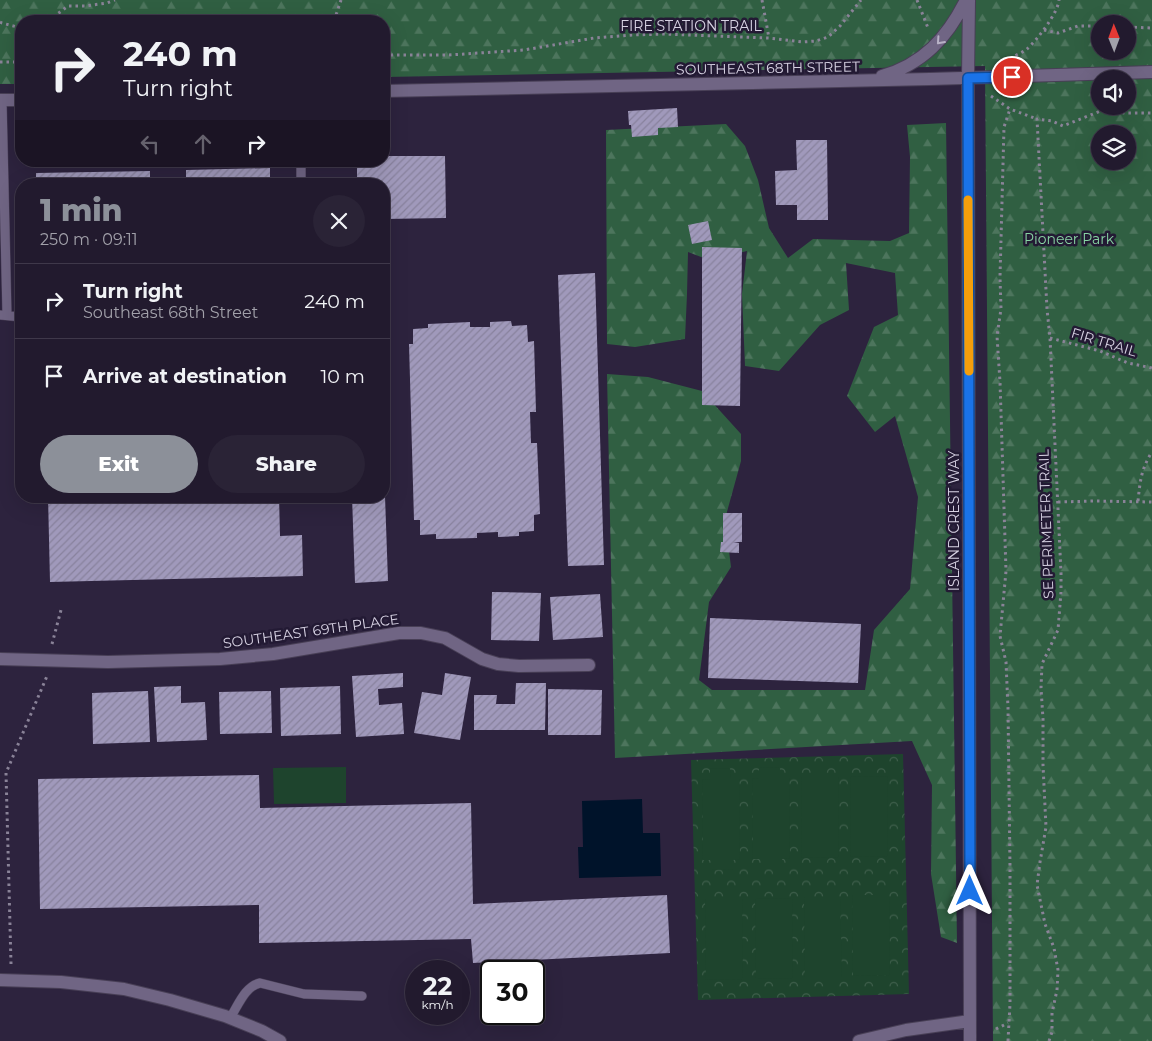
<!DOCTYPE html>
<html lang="en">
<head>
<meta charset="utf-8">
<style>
	:root { --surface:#221a2e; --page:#2a2336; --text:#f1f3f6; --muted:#a2a1aa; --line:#3f384a; --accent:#8c9099 }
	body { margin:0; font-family:Montserrat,sans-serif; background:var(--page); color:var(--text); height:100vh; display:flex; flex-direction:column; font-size:19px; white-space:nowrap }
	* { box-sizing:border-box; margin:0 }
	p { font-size:16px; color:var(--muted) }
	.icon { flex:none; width:28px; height:28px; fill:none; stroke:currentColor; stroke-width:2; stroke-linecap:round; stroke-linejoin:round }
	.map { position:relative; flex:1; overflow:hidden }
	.sheet { position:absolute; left:15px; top:178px; width:375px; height:325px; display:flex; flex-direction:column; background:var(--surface); border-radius:20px; box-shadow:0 5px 20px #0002,0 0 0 1px var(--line) }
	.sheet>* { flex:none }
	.top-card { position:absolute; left:15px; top:15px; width:375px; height:152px; border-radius:20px; box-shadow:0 5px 20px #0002,0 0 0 1px var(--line); background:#221a2e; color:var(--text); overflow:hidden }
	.needle { width:32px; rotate:359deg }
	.controls { position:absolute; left:1091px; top:15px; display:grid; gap:10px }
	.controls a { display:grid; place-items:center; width:45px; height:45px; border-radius:50%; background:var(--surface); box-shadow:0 5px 20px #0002,0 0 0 1px var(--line); font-size:25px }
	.speed { position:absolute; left:405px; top:960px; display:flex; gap:10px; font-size:25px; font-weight:700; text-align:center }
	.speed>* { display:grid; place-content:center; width:65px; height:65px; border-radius:50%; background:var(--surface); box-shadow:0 5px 20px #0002,0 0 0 1px var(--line); line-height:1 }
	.speed small { font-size:12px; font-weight:400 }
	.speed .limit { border:2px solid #111; border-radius:8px; background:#fff; color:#111 }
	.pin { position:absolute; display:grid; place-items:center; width:42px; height:42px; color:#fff; margin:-21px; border:2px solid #fff; border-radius:50%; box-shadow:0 1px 5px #0007 }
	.me { position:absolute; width:55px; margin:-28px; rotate:0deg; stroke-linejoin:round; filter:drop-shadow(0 0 4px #0008) }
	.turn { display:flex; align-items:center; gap:18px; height:105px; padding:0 25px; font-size:22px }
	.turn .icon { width:65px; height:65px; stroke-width:2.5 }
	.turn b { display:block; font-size:35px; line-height:42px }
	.lanes { display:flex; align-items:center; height:48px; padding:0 25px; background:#0003; justify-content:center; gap:25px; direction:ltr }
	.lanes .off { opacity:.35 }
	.round { display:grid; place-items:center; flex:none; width:52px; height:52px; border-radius:26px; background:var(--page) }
	.headline { display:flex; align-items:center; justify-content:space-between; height:85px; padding:0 25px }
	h1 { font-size:30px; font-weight:800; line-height:38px; color:var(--accent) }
	.action { display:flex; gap:10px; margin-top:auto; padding:10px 25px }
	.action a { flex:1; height:58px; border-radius:30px; background:var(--accent); color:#fff; font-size:20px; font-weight:800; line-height:58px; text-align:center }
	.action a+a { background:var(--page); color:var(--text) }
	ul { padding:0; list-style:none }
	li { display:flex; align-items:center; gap:15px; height:75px; padding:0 25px; border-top:1px solid var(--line) }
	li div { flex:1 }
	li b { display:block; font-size:19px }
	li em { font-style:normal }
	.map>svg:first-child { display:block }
	.forest { fill:url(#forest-firs); fill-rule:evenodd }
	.park { fill:url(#park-crowns) }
	.pitch { fill:#1e442d }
	.water { fill:#00132a }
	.building { fill:url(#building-hatch) }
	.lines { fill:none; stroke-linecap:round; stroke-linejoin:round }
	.lane-casing { stroke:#483f56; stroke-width:10 }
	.street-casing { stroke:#483f56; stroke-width:14 }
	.secondary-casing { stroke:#483f56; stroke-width:14 }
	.path { stroke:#8a8398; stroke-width:3; stroke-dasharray:2.5 4; stroke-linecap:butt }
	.lane { stroke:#706584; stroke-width:9 }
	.street { stroke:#706584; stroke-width:12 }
	.secondary { stroke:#706584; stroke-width:12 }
	.oneway { stroke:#b8b1c6 }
	.route-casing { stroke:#114b97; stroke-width:12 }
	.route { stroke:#1a73e8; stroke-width:9 }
	.slow { stroke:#f59e0b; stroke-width:9 }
	.labels { text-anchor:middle; stroke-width:5; stroke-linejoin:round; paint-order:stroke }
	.street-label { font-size:14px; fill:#d7d2e3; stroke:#231a34 }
	.park-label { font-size:14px; fill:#89d4a4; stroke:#231a34 }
</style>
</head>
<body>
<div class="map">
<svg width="1152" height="1041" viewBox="0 0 1152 1041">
	<defs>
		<pattern id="forest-firs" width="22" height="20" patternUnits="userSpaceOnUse" patternTransform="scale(1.25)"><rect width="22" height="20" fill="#305f42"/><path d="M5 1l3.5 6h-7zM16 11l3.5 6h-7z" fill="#4d755d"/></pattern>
		<pattern id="park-crowns" width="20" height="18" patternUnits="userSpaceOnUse" patternTransform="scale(1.25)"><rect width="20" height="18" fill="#1e442d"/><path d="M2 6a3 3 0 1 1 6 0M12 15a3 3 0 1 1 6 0" fill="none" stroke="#3e5e4b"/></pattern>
		<pattern id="building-hatch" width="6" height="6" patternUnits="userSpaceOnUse" patternTransform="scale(1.25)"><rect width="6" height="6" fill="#a099bb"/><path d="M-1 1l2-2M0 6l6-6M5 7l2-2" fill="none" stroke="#88829d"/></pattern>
	</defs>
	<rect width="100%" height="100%" fill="#2d233e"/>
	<path class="forest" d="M0 0H1152V1041H993L985 66 384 77V21H21V84H0ZM1100 24H1128V51H1100ZM1100 79H1128V106H1100ZM1100 134H1128V161H1100Z
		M946 123 957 943 941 937 931 874 932 785 912 741 615 758 607 374 648 377 702 391 741 434V461L725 519 731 567 709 602 699 680 712 690H865L874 630 910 589 918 497 895 416 875 432 847 396 874 327 898 315 895 273 846 263 849 310 820 325 779 371 745 366 742 294 747 251 709 260 688 252 687 294 685 339 635 347 607 344 606 130 726 124 745 146 758 180 769 228 788 258 813 239 890 241 909 233 910 157 907 125Z"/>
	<path class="park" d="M903 754 909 994 698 1000 691 760Z"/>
	<path class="pitch" d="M346 767V803L274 804 273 768Z
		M780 767V778H789L790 858 782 859V869H761V859H753L752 779 759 778V768Z
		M730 768 731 779H739L740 859 733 860V869L712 870V860H703L702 780 710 779V769Z
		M887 776 888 856 851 857 850 777Z
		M801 777H838L839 857 802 858Z
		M852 895H889L890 975 853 976Z
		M804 897H840L842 977H805Z
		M792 898 793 978 756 979 755 899Z
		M742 899 743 979 706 980 705 899Z"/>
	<path class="water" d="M642 799 643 833H660L661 876 579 878 578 847H583L582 801Z"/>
	<path class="building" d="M677 108 678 127 658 128V135L632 137 631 125H629L628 111Z
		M796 140H827L828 220H797V205H776L775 171 797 170Z
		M384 156H445L446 218 384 219V184H357V161H384Z
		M270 168V184H176V180H186V170Z
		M150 171V180H160V184H36V173Z
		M708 221 712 240 692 244 688 225Z
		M702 247 742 248 740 406 702 405Z
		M595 273 604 565 568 566 558 275Z
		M511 321 512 326 527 325 528 342 534 341 536 412H530L531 443H537L540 514 534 515V531L519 532V536L498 537V532L477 533V538L436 539V534L420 535V520H414L409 344H413V329L428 328V324L470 322V327H490V322Z
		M48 496H279L280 536 302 535 303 576 50 582Z
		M352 496H385L388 581 355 583Z
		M723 513H742V542H733L739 543V553L720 552 721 542H723Z
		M492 592 541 593 539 641 491 640Z
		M600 594 603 637 553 640 550 597Z
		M710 618 861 624 858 683 708 678Z
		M403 673V687L378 689 379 705 402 703 404 734 356 737 352 676Z
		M445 673 471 677 460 740 414 733 422 692 442 695Z
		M516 683H546L545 730H474V695H497L496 704H515Z
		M181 686V703L205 702 207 740 157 742 154 687Z
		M340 686 341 734 281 736 280 688Z
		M548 689 602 690 601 735H548Z
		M148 691 150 742 93 744 92 693Z
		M271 691 272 733 220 734 219 692Z
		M259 775 260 808 471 803 473 904 667 895 670 953 473 963 471 939 259 943V905L40 909 38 779Z"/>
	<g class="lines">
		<defs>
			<path id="lane" d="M2 100 7 315
				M301 161V184
				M0 315 21 317
				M230 1018C238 1006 245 986 260 983L304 994 362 996"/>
			<path id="street" d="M968 78 970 1041
				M0 659 108 662 220 659 273 654 399 633H421L445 638 482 659 498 664 519 666 589 665
				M0 980 61 982 124 989 170 1000 225 1016 262 1031 280 1041
				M859 1041 906 1030 970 1021"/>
			<path id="secondary" d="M882 76C923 64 947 38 966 0
				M968 78 969 0
				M384 91 930 79 1152 72
				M0 100H21"/>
		</defs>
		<use href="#lane" class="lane-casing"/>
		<use href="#street" class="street-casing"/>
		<use href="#secondary" class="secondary-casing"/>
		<path class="path" d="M762 0 769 38
			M917 0 928 28
			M48 21 68 6H85L107 3 115 0
			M336 21V15L341 0
			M0 22 2 23 21 28
			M1128 27 1152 28
			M1044 30 1058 33 1078 26H1100
			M384 55H449L524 50 594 38 632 35 665 34 742 37 769 38 803 42 816 41 828 37 840 26 861 0
			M1010 59C1015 55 1022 53 1027 49 1037 40 1058 13 1059 0
			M0 62H21
			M991 96 1010 109 1037 119
			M1050 338 1100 351 1128 363 1152 368
			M1138 501C1140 482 1141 469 1152 452
			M1058 502 1094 501 1152 502
			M52 644 61 610
			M11 964 6 773 47 676
			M996 1029 1008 1023
			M1008 1041 1010 1004V867L1008 708 1006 662 1000 636 1006 571 1000 382 997 336 1001 309 1000 277 1004 127 1010 109
			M1049 1041 1052 1032V1013L1057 990 1058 970 1054 948 1045 924 1037 885 1040 862 1046 827 1043 765V719L1041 688 1042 664 1058 630 1061 592V573L1050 338 1047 309 1037 119 1052 121 1063 126 1103 110 1125 113H1152"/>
		<use href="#lane" class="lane"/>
		<use href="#street" class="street"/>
		<use href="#secondary" class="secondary"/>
	</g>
	<defs><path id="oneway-chevron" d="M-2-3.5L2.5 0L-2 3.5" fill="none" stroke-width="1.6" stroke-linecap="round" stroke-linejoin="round" transform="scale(1.25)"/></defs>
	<use class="oneway" href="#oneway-chevron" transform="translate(940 41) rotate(132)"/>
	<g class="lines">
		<defs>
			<path id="route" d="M970 891 968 78 1012 77"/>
		</defs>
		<use href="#route" class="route-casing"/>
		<use href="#route" class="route"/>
		<path class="slow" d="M968 200 969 371"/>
	</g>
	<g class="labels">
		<g class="street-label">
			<text x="691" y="31">FIRE STATION TRAIL</text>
			<text transform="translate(768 68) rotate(-1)" y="5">SOUTHEAST 68TH STREET</text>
			<text transform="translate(1104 342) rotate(17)" y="5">FIR TRAIL</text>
			<text transform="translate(954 521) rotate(-90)" y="5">ISLAND CREST WAY</text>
			<text transform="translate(1046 524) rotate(-92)" y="5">SE PERIMETER TRAIL</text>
			<text transform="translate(311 631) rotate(-8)" y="5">SOUTHEAST 69TH PLACE</text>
		</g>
		<g class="park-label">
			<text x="1069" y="244">Pioneer Park</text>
		</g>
	</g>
</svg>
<div class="controls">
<a><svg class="needle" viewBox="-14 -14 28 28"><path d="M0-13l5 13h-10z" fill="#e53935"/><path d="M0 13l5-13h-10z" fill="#a2a1aa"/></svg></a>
<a><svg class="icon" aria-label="sound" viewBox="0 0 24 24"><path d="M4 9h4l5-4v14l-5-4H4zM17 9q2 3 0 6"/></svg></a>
<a><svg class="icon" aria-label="layers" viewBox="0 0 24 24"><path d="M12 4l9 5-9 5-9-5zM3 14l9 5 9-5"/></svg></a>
</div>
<div class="speed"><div>22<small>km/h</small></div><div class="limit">30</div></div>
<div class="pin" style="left:1012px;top:77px;background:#d93025"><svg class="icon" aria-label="arrive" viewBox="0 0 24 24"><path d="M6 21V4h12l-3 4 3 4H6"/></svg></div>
<svg class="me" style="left:970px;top:891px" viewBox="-20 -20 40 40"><path d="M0-17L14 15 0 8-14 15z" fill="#1a73e8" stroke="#fff" stroke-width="4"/></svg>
<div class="top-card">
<div class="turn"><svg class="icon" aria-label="right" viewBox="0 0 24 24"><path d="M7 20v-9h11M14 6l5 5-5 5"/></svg><div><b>240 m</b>Turn right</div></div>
<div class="lanes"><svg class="icon off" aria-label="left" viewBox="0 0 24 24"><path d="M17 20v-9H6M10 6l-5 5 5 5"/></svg><svg class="icon off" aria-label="ahead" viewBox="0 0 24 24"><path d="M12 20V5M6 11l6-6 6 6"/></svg><svg class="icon" aria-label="right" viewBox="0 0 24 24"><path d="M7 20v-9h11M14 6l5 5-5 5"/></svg></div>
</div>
<section class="sheet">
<div class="headline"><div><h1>1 min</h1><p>250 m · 09:11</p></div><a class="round"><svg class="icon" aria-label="close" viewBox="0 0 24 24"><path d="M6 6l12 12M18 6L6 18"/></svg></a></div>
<ul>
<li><svg class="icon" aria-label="right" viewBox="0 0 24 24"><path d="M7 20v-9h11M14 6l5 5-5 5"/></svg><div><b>Turn right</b><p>Southeast 68th Street</p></div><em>240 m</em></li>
<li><svg class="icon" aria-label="arrive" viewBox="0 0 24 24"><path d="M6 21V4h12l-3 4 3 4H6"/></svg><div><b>Arrive at destination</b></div><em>10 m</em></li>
</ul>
<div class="action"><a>Exit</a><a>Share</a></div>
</section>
</div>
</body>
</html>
